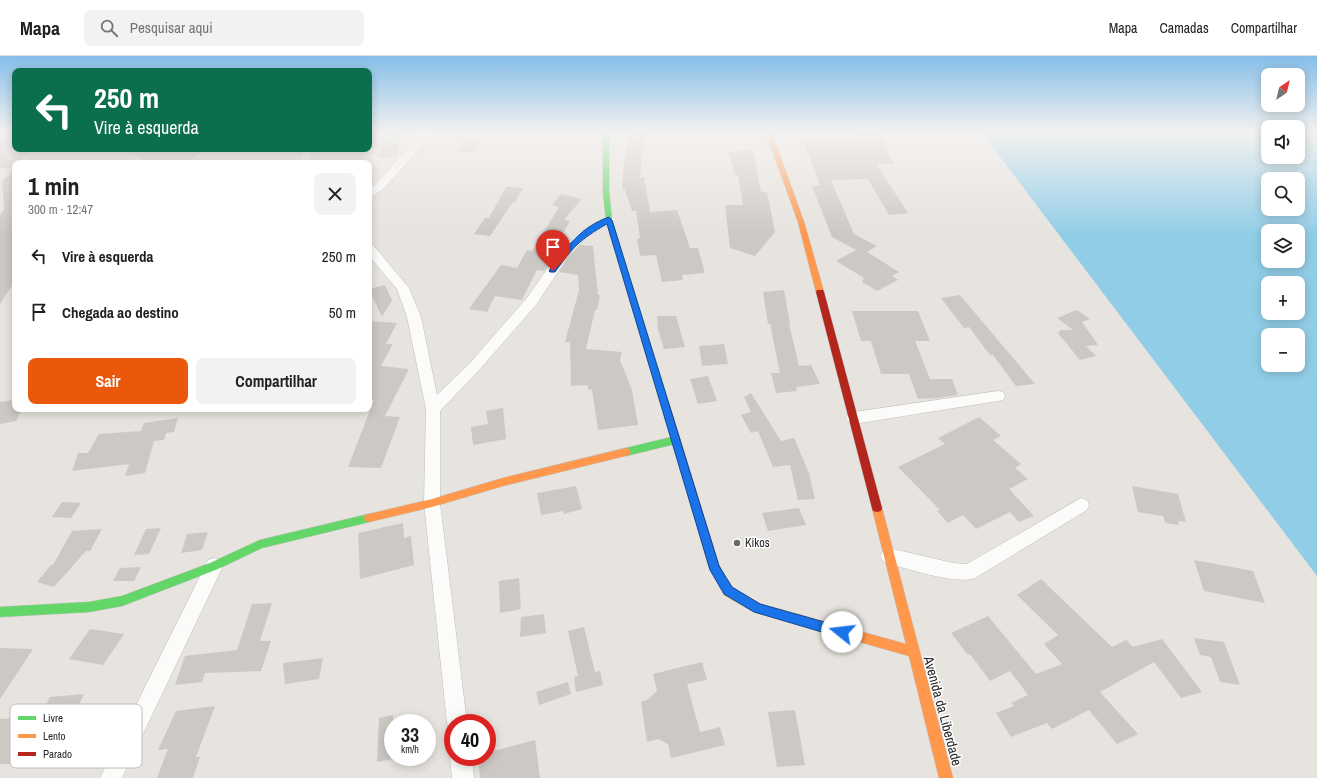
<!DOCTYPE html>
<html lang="pt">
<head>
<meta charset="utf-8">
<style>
	:root { --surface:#fff; --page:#f2f2f2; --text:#202124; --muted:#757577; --line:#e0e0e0; --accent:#ea580c }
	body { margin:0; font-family:"Archivo Narrow",sans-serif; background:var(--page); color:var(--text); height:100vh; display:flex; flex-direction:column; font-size:15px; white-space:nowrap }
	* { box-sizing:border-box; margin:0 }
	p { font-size:13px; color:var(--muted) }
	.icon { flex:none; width:22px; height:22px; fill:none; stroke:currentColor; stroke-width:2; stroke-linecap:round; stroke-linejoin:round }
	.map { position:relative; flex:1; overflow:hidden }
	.drawer { position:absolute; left:12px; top:104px; width:360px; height:252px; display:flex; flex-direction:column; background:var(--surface); border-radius:8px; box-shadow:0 2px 10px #0003 }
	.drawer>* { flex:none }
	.banner { position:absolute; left:12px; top:12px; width:360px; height:84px; border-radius:8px; box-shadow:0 2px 10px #0003; background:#0b6e4f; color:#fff; overflow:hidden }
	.needle { width:26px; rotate:35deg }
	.fabs { position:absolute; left:1261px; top:12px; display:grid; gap:8px }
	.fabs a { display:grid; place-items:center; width:44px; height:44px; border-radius:8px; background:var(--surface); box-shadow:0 2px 10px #0003; font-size:20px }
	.speed { position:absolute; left:384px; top:658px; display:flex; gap:8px; font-size:20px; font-weight:700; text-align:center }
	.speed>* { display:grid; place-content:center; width:52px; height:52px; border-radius:50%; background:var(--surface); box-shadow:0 2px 10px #0003; line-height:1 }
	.speed small { font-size:10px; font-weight:400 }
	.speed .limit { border:6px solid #d22; background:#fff; color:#111 }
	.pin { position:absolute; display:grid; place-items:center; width:34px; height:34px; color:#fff; margin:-41px -17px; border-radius:50% 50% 50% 0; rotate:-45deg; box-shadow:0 0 4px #0007 }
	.pin .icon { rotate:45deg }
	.me { position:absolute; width:44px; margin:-22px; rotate:286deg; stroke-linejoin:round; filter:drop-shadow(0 0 3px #0008) }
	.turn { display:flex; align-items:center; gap:14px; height:84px; padding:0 16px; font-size:18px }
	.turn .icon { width:52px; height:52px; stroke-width:2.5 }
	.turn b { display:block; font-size:28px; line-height:34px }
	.round { display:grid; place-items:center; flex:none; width:42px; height:42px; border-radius:8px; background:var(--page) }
	.headline { display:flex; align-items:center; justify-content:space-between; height:68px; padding:0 16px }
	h1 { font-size:24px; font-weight:700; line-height:30px }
	.primary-button { display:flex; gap:8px; margin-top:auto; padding:8px 16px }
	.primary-button a { flex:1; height:46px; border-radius:8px; background:var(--accent); color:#fff; font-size:16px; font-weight:700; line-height:46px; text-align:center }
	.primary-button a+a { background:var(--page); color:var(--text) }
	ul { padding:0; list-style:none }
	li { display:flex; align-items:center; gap:12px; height:56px; padding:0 16px }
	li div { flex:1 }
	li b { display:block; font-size:15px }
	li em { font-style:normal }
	header { display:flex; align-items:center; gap:24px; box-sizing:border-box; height:56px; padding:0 20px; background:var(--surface); border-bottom:1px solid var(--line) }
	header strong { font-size:19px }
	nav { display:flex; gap:22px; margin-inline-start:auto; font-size:14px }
	.search { width:280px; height:36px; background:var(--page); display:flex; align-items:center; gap:10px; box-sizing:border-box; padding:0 14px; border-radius:8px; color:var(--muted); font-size:15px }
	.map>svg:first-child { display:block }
	.water { fill:#92cde8; fill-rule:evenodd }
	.building { fill:#ccc9c5 }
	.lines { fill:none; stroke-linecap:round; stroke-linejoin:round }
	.street-casing { stroke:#c0bfbf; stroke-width:1 }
	.fast-casing { stroke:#c0bfbf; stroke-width:1 }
	.slow-casing { stroke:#c0bfbf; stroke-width:1 }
	.jam-casing { stroke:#c0bfbf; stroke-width:1 }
	.street { fill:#fbfbfa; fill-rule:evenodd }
	.fast { fill:#63d668; fill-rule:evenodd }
	.slow { fill:#ff974d; fill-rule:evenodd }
	.jam { fill:#b3261e; fill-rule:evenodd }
	.route { fill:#1a73e8; stroke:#114b97 }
	.poi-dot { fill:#6b6968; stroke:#fff; stroke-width:1.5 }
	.labels { text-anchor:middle; stroke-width:3; stroke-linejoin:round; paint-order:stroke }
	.poi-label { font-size:12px; fill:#282828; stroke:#fff; text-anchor:start }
	.near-street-label { font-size:14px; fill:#282828; stroke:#fff }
	.key { fill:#fff; stroke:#bebebe; stroke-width:1 }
	.key-label { font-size:11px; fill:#282828 }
</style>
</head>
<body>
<header>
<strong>Mapa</strong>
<div class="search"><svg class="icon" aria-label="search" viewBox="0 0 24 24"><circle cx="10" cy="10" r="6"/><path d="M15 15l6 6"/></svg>Pesquisar aqui</div>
<nav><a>Mapa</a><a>Camadas</a><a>Compartilhar</a></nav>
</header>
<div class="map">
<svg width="1317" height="722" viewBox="0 0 1317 722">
	<rect width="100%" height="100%" fill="#e7e3de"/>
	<path class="water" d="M982 77H1268V101H1298V77H1317V520ZM1268 123H1298V153H1268ZM1268 175H1298V205H1268ZM1268 227H1298V257H1268ZM1268 279H1298V309H1268Z"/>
	<path class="building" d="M0 77H15V93H30L18 107H15V112H0Z
		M400 77 397 100 379 102 383 78Z
		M628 77H647L645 90H643L640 121H644L650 156 677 154 690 192H698L705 217 682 219 683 224 662 226 656 199 640 200 637 183 640 182 636 155H632L625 134H623L622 127Z
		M859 77H879L894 108H876L908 157 889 159 868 123 831 124 854 178 877 190 867 196 899 216 892 220 898 224 877 235 862 226 864 222 836 205 856 194 832 181 812 130 820 129 802 83 824 82 827 87 863 86Z
		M478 82 475 96H459L463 83Z
		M126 93H208L184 107H149Z
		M753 93 761 136H767L775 176 755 200 730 192 725 149H743L738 119H735L728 96Z
		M15 114V225L0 248V160L4 153 2 125Z
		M506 131 523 132 515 146H513L490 180 474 178 485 162H489Z
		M561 138 582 143 564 164 570 165 557 188H564L544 215 537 214 522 244 495 240 487 256 469 253 501 209 517 212 527 194 532 195 559 151 552 149Z
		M580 189 593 190 598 239H600L597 254H595L586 293 622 296 620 304 632 334 638 369 598 374 592 333 589 334 587 329 571 330 570 286H565L579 234 578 219 559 216 572 197Z
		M385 229 392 244 382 261 369 233Z
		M784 234 790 268H789L799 310 811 309 820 328 796 331 797 335 776 337 771 317H780L770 268H768L763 236Z
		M960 239 1035 328 1016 330 993 299H990L969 271 964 272 941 242Z
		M1077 254 1090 263 1082 266 1098 289 1086 290 1096 300 1080 304 1057 276 1060 277 1059 274H1073L1057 262Z
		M852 255H918L930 285H915L930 323H952L958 339 937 342 918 343 909 318H881L871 285H861Z
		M657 260H676L685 291 664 293 658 273Z
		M369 265 397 267 386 288H393L381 310 409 313 385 360 400 361 381 412 348 411 374 344 369 343Z
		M724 288 728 308 702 310 699 290Z
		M708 320 717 345 698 348 690 323Z
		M751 337 781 385 794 382 809 417 815 443 798 444 790 409 773 411 758 375 751 377 741 359 751 356 744 341Z
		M15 344V353H22L16 365 0 368V346Z
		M503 352 506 383 473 389 471 371 488 368 486 355Z
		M979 361 1001 380 993 384 1021 408 1015 412 1028 423 1009 433 1034 460 1019 466 1010 456 976 473 963 459 948 467 937 455 940 454 898 411 945 388 938 382Z
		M178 362 174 376 166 377 164 384 154 385 145 417 125 420 129 408 72 415 78 397H88L99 378 141 375 144 367Z
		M576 430 582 453 564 458 563 455 541 459 537 437Z
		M1132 430 1178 438 1186 466 1178 465 1179 469 1165 467 1163 460 1138 456Z
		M62 446 81 447 71 462 52 461Z
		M799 452 806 469 768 475 762 457Z
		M403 467 404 482 411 480 414 509 360 523 358 477Z
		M161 472 149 498 134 499 146 473Z
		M102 473 90 495H86L54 531 37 526 51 509H53L72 475Z
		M208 476 202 494 181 497 187 478Z
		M1194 504 1253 515 1265 547 1204 535Z
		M141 511 134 525H113L120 512Z
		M519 522 521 553 500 557 499 525Z
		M1041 523 1112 591 1126 584 1133 591 1162 583 1202 636 1181 642 1154 606 1100 636 1138 678 1117 688 1089 654 1052 673 1047 667 1011 681 996 657 1014 650 1011 647 1028 639 1010 615 990 625 970 598 968 599 951 577 988 560 1036 618 1062 608 1044 588 1058 579 1017 539Z
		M272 547 260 585H271L261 615 205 617 202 626 175 629 185 600 237 594 252 548Z
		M544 558 546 577 520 581 521 561Z
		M584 571 595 616 600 615 603 629 576 636 574 621 578 620 568 575Z
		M90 573 124 578 103 609 69 603Z
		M1194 582 1224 586 1240 629 1220 626 1211 601 1200 599Z
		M0 592 33 593 0 643Z
		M323 602 319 623 285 628 283 607Z
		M702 606 707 624 687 628 700 676 720 671 725 689 671 702 668 688 658 683 647 686 641 646 647 644 657 635 653 618Z
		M568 626 571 638 539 649 536 636Z
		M84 638 65 680 49 682 35 708H0V663L40 661 50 641Z
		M215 650 196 701H200L193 722H157L168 693 158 694 176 655Z
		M795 654 805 709 777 711 768 656Z
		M393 659V703L377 706 379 662Z
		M535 684 540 722H480L478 701H487V697Z"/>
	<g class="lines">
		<defs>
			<path id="street" d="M421 77H431C421 90 383 139 369 142V133L378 126Z
				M303 93H313L308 107H298Z
				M609 161 613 162 615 164 613 166 588 180 571 196 536 249 480 313 440 355V447L467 667H453V676L450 674 447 667 424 447 426 353 407 261 397 233 369 200V188L373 189 409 232 421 261 437 339 470 307 526 243 563 191 580 176Z
				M998 335 1003 336 1005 340 1003 344 998 345 854 368 849 366 846 362 849 358 854 356Z
				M1081 442 1087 444 1089 449 1087 454 975 522C956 529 910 513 889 508L883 505 880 500 883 495 889 492 953 507 967 508Z
				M214 502 220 504 223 510 122 722H100L208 504Z
				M453 695V701H472L474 722H452L450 701Z"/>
			<path id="fast" d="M603 77H609V136L612 164 669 347 665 350 661 347 606 164 603 136Z
				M676 380 679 381 681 384 679 387 626 400 623 399 621 396 623 393 626 392Z
				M369 458 373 459 374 462 373 465 262 492 218 513 122 550 89 556 0 561V551L89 546 122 540 210 507 260 484Z"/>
			<path id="slow" d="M766 77H772L804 166 824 236 823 238H817L816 236 798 166Z
				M626 392 629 393 631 396 629 399 503 430 432 451 369 466 365 465 364 462 365 459 369 458 432 443 503 422Z
				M877 448 881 449 882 452 953 722H939L909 600 754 556 724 539 719 527 720 524 724 522 728 524 732 531 761 548 906 588 872 452 873 449Z"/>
			<path id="jam" d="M817 234H823L824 236 882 452 881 455 877 456 873 455 872 452 816 236Z
				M665 344 669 347 719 509 729 527 728 530 724 532 720 530 709 511 661 347Z"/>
		</defs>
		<use href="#street" class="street-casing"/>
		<use href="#fast" class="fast-casing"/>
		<use href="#slow" class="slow-casing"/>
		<use href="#jam" class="jam-casing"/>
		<use href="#street" class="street"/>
		<use href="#fast" class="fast"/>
		<use href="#slow" class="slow"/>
		<use href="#jam" class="jam"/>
	</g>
	<linearGradient id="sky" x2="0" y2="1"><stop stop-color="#85bee8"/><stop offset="0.43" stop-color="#f4f2f0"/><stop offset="1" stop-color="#f4f2f0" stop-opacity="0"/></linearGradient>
	<rect width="1317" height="178" fill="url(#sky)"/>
	<path class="route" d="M609 161 612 164 719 510 732 531 760 548 842 571 846 572 848 576 846 580 842 582 754 556 724 538 710 514 607 168C580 183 572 192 555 216H550L549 215C564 193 582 170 609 161Z"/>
	<circle class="poi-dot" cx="737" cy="487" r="4"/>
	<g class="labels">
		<g class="poi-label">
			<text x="745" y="491">Kikos</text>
		</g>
		<g class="near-street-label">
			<text transform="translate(943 655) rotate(75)" y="5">Avenida da Liberdade</text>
		</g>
	</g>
	<rect x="10" y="648" width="132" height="64" rx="6" class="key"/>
	<rect x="18" y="660" width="18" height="4" fill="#63d668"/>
	<rect x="18" y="678" width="18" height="4" fill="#ff974d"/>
	<rect x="18" y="696" width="18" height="4" fill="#b3261e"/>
	<g class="key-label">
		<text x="43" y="666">Livre</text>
		<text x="43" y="684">Lento</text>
		<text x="43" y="702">Parado</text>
	</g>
</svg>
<div class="fabs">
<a><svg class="needle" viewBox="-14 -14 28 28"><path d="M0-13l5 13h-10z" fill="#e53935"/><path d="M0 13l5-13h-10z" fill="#757577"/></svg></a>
<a><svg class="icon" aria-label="sound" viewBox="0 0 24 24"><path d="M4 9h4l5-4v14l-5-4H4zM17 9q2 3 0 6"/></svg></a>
<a><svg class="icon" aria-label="search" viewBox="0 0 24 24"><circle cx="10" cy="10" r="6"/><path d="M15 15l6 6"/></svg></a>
<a><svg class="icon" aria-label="layers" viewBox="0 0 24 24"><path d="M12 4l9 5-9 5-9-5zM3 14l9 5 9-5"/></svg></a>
<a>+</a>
<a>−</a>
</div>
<div class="speed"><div>33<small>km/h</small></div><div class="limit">40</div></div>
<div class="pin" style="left:553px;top:215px;background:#d93025"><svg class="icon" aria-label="arrive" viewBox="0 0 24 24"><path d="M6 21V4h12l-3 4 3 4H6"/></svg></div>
<svg class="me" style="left:842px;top:576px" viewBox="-20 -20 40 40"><circle r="19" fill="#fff"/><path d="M0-13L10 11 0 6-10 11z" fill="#1a73e8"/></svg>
<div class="banner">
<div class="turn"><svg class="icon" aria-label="left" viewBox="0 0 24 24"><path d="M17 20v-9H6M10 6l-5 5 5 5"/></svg><div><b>250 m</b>Vire à esquerda</div></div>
</div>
<section class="drawer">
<div class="headline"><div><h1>1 min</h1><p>300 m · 12:47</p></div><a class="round"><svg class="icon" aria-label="close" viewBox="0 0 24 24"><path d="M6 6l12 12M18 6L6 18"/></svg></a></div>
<ul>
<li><svg class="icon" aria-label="left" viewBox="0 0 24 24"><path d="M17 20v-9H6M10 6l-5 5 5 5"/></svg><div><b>Vire à esquerda</b></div><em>250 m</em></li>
<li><svg class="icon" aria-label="arrive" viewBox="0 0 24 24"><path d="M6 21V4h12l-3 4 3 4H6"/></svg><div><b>Chegada ao destino</b></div><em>50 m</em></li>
</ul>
<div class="primary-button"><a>Sair</a><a>Compartilhar</a></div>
</section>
</div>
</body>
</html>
